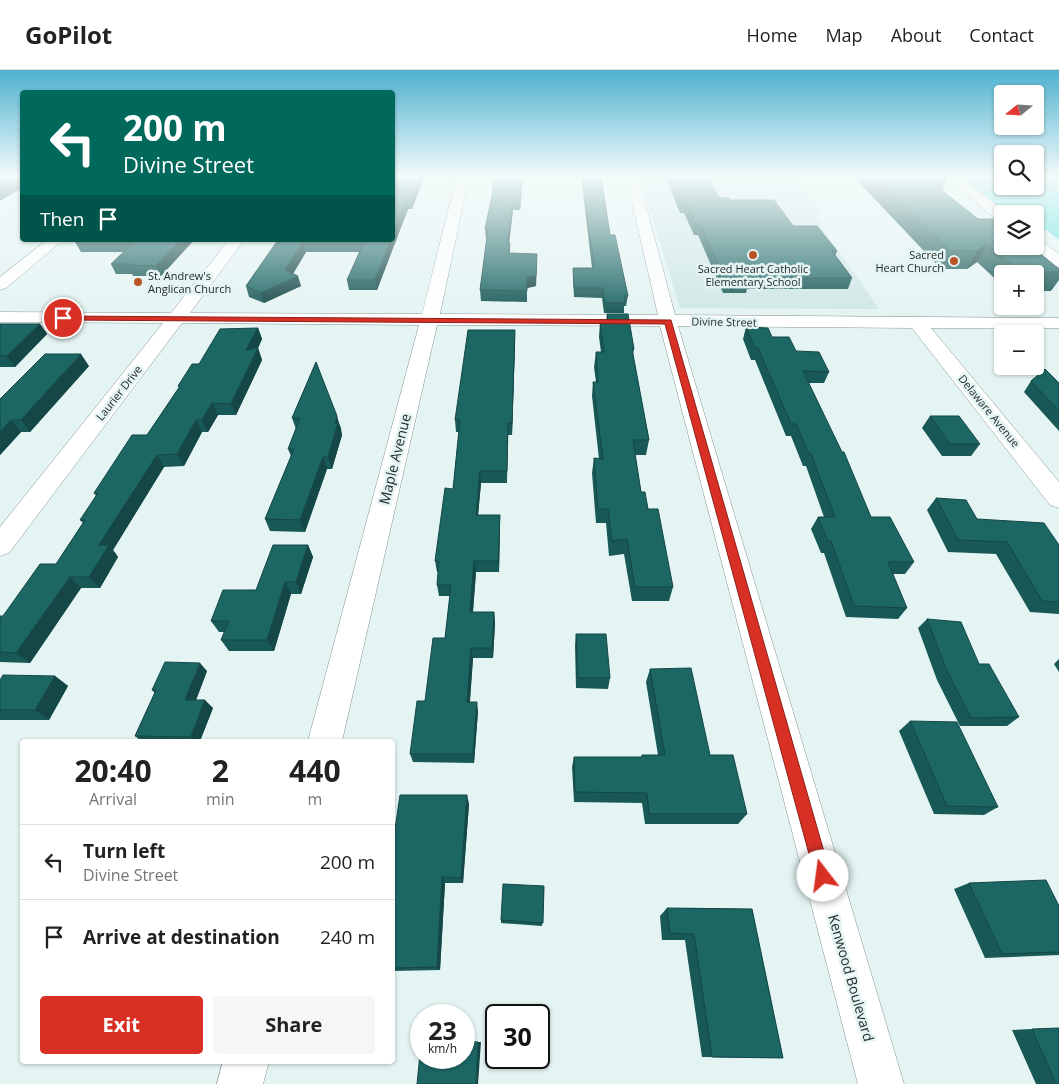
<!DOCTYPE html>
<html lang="en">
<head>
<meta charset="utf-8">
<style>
	:root { --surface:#fff; --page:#f6f6f6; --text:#222; --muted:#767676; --line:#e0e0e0; --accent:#d93025 }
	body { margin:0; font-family:"Open Sans",sans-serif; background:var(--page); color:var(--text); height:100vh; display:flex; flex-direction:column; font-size:19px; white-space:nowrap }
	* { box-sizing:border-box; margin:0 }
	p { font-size:16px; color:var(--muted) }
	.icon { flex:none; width:28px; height:28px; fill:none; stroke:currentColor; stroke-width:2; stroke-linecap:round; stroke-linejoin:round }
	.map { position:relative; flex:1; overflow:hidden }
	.details { position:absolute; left:20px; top:669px; width:375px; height:325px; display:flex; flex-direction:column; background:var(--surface); border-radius:5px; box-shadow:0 1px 4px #0004 }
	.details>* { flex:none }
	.top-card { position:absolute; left:20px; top:20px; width:375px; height:152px; border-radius:5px; box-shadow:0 1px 4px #0004; background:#00695c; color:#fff; overflow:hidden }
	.needle { width:32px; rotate:252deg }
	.buttons { position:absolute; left:994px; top:15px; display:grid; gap:10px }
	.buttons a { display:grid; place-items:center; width:50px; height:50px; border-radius:5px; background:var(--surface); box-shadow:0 1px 4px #0004; font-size:25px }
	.speed { position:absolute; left:410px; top:934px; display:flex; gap:10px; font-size:25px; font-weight:700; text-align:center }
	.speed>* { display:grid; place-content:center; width:65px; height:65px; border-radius:50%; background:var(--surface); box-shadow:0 1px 4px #0004; line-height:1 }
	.speed small { font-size:12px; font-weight:400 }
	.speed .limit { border:2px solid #111; border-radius:8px; background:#fff; color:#111 }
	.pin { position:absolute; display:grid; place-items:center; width:42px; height:42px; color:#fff; margin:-21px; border:2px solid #fff; border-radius:50%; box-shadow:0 1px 5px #0007 }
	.me { position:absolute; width:55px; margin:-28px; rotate:345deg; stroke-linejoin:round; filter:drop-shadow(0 0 4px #0008) }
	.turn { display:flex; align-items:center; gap:18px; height:105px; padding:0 20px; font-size:22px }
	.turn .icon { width:65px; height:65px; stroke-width:2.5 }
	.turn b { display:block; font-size:35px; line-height:42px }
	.then { display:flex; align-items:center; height:48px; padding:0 20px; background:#0003; gap:10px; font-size:19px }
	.eta { display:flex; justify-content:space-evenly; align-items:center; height:85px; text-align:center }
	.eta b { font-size:30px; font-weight:700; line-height:35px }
	.action { display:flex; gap:10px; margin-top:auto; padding:10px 20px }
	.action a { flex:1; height:58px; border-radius:5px; background:var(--accent); color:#fff; font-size:20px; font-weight:700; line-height:58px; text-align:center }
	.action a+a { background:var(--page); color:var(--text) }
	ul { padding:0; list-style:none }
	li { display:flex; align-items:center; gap:15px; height:75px; padding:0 20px; border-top:1px solid var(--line) }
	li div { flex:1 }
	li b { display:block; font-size:19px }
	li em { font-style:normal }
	header { display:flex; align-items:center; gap:30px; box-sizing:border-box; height:70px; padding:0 25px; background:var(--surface); border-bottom:1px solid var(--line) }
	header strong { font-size:24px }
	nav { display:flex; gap:28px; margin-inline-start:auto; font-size:18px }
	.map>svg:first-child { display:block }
	.built { fill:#cfe7e6 }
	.green { fill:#5de3df }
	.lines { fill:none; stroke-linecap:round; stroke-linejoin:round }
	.minor-casing { stroke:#879594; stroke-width:1 }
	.minor { fill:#fff; fill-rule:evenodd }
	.wall { fill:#185856 }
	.shaded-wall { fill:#144746 }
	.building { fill:#1c6664; stroke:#144746 }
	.route { fill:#d93025; stroke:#8d1f18 }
	.poi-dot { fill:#b95325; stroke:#e4f4f3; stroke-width:2 }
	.labels { text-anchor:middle; stroke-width:5; stroke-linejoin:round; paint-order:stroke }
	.far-poi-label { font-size:11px; fill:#252b2a; stroke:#e4f4f3; text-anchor:end }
	.far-street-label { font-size:11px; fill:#252b2a; stroke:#e4f4f3 }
	.street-label { font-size:14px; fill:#252b2a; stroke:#e4f4f3 }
</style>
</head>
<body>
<header>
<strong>GoPilot</strong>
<nav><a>Home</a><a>Map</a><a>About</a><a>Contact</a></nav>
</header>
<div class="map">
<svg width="1059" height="1014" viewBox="0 0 1059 1014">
	<rect width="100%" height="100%" fill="#e4f4f3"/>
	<path class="built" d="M640 106H793L822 145 814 146 879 239 680 238Z"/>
	<path class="green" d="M961 106H1002V116H1035V106H1059V170L1047 160H1035V144H1008Z"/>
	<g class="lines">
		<defs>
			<path id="minor" d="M457 106H469L440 244 658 245 626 106H638L675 245 1059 248V258H931L1059 412V438L1050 435 912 258 678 256 904 1014H858L660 256 437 255 342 671H308L419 255 182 253 9 483 0 486V457L163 253 0 252V242L171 243 229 170H244L190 243 422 244Z
				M945 106H959L1007 144H1002V151L997 150Z
				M1035 169 1040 170 1059 184V197L1053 195 1030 176H1035Z
				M47 170H63L6 218 0 220V207Z
				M223 991H269L263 1014H217Z"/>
		</defs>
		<use href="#minor" class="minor-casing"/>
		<use href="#minor" class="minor"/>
	</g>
	<path class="wall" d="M392 106H425L412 139H408L377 220H349L347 210 360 182H306L293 204 301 216 264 233 249 227 246 216 278 170Z
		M493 106H523L520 140H513L509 173H510V183L536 216 527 218V232L481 231 480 220 487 169H486L485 159 493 121H492V112Z
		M581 106H601L610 165 628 226 626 236H624V243H604L602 228 574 227 573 208V198H592Z
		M665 106H707L719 128 730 130 793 156 837 181 835 186 852 208 848 219H747L746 223H723L698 165H694L684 143H680Z
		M852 106H946L948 108 942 121 978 149 1059 199V210L1051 221H1035V204H1002V215L977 192 967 199H941L869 123Z
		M77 170H194L161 206H133L132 204H116L111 194 124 182H81L75 172Z
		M607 244 634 279 633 284 649 370 646 385H635L641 422 648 439 673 517 669 531H632L624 484 609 486 606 453H596L592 403 594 388 599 389 592 326 593 312H596L594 297 596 282H601L599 267 600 253H606Z
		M0 254H40L47 264 15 297H0Z
		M746 257 772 267 829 302 824 313H808L871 447 914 492 905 504H892L907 538 898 549 846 547 824 483H821L811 459 818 447H824L806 396H803L791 366H786L755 290H751L743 269Z
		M258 258 262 269 258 278 262 290 236 345H218L208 362H202L184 396 164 397 113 480 118 487 100 518H81L30 593 0 592V546H3L56 494 83 453 80 450 96 426 94 423 147 365 179 318 178 316 199 294Z
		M515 271 512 365H508L507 413H481L478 445 500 457 499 502H476L473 542H494L495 553 493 588H473L470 632 478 641 474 693 413 692 410 684 425 631 445 568 450 526H439L437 515 438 502H437L435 491 453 419 459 362H456L455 350Z
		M316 292 341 358 342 365 332 399H327L305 462 270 461 265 449 291 386 288 379 296 359 292 348Z
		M89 296 30 362H21L0 385V329Z
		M1031 311 1059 313V361L1024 322Z
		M930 346 980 374 971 386H942L922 358Z
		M936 428 977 449 1059 475V544L1030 542 996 484 948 482 927 440Z
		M308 475 313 487 301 524H291L274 581H229L221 570 224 562H219L211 551 256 520Z
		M927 549 979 594 1019 647 1007 656H960L937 610 918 558Z
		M576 564 610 608 608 619 576 618 575 575Z
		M1059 589V602L1054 594Z
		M650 599 710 685 747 744 738 754H645L642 733 574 732 572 697 574 687H641L642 685H658L646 612Z
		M207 601 196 630 213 638 200 671H141L135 666 155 623 152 620Z
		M55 606 68 616 49 650H0V610Z
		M910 651 998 737 984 745 934 744 899 661Z
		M469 734 463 813H445L440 900 392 901V780Z
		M969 813 1059 836V885L985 888 954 819Z
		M544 816 542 856 501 853V850Z
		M667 838 752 839 783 988 702 987 685 870H662L660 846Z
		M1032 959 1059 1014H1036L1012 960Z"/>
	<path class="shaded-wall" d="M420 106H425L412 139 411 130Z
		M522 106H523L520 140V131Z
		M16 108 22 118 0 131V118Z
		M406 130 408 139 377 220 375 210 391 170H392V165Z
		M513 131V140L508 183 507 173Z
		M181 170H194L161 206 156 196Z
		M303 172 306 182 289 210 298 206 301 216 264 233 261 223 285 200Z
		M987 174 977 192 967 199 977 181Z
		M537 194 536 216 527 218V232V207Z
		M40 254 47 264 15 297 7 286Z
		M258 258 262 269 258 278 262 290 236 345 231 334 246 280Z
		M515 260V271L512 365V353Z
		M81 284 89 296 30 362 21 350Z
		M212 333 218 345 208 362 202 350Z
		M337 346 342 365 332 399 328 387 335 353Z
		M11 350 21 362 0 385V362Z
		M196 350 202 362 184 396 177 384Z
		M157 385 164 397 113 480 118 487 100 518 89 507 99 475Z
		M323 387 327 399 305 462 300 450Z
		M480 401 481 413 477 456 476 445Z
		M500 445V457L499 502 498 491Z
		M308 475 313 487 301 524 296 512Z
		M474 491 476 502 472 553 470 542Z
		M70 507 81 518 30 593 16 583Z
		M285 512 291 524 274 581 267 570Z
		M494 542 495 553 493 588 492 578Z
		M471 578 473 588 469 641 467 632Z
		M200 593 207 601 193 638 185 630Z
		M55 606 68 616 49 650 35 640Z
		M205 630 213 638 200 671H195L191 667Z
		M477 632 478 641 474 693 473 684Z
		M467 725 469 734 463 813 461 808Z
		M442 807 445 813 440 900 437 897Z
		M478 972H481L478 1014H476Z"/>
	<path class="building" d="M0 106H22V117L16 108 0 118Z
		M392 106H420L411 130H406L392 165Z
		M493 106H522L520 131H513L507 173H510L509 183 537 184 536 206 527 207V221L480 220 488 159H485L495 112H492Z
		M582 106H601L610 165H615L628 226H624L625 233H605L603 218H574L573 198H593L594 196Z
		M671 106H707L719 128H729L730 130H774L793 156H817L837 181H832L852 208H747L749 211H726L700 154 696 155 686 133H682Z
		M875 106H946L948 108H939L943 111H930L978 149H996L1002 154V176H1031L1059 199V202H1020L987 174 977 181H950Z
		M77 170H181L156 196 128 195 129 194H111L134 172H75Z
		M278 170H391L375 210H347L364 172H303L285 200 298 206 261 223 246 216Z
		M607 244H628L634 279H632L649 370H633L641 422H645L648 439H658L673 517H635L627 469 612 471 608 439H598L594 388 603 389 593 312H598L596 282H604L600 253H608Z
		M0 254H40L7 286H0Z
		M746 257 768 258 772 267H789L796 281 819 282 829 302 803 301 842 382H844L871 447H890L914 492H888L907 538 854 536 831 471H828L818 447H835L811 384H809L796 354H791L758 278H755Z
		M258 258 246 280 258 278 231 334 212 333 202 350H196L177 384 157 385 99 475H109L89 507H70L16 583 0 582V546H3L40 494H56L85 450H80L98 423H94L132 365H147L180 316H178L192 294H199L220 259Z
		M468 260H515L512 353H508L507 401H480L476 445H500L498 491H474L470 542H494L492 578H471L467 632H477L473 684H410L417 631H425L433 568H445L451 515H437L439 491H435L445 418 453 419 460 350H455Z
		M45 284H81L21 350H11L0 362V329Z
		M316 292 337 346 335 353H338L328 387H323L300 450 265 449 294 379H288L300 348H292Z
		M1045 299 1059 313V341L1031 311Z
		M930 346H959L980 374H950Z
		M936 428 966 430 977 449 1044 453 1059 475V532L1042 531 1007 472 958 470Z
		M273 475H308L296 512H285L267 570H221L229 551H211L223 520H256Z
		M927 549 961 552 979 594H989L1019 647 971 648 947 601Z
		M576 564H606L610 608H578Z
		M165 592 200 593 185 630H205L191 667 135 666 156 620H152Z
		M691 598 710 685H733L747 744H649L647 723 575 722 574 687H642V685H665L650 599Z
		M3 605 55 606 35 640H0V610Z
		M910 651 957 652 998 737 947 736Z
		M400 725H467L461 808 442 807 437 897 392 898V780Z
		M1046 810 1059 836V882L1002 884 969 813Z
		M503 814 544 816 543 853 501 850Z
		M667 838 752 839 783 988 712 987 694 864 670 863Z
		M1059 958V1014H1056L1032 959Z
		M464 971 478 972 476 1014H417L421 974V988H464Z"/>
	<linearGradient id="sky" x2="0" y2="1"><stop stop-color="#4eb2d0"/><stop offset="0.43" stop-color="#f3fafa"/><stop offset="1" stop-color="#f3fafa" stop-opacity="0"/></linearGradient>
	<rect width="1059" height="248" fill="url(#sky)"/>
	<path class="route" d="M61 246 671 250 831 806 829 812 823 814 817 812 815 806 665 254 63 250 59 248Z"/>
	<g class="poi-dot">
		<circle cx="753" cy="185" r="5"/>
		<circle cx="954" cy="191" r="5"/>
		<circle cx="138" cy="212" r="5"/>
	</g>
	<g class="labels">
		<g class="far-poi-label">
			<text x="944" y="189">Sacred<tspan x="944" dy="13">Heart Church</tspan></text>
			<text x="753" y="203" text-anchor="middle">Sacred Heart Catholic<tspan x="753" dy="13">Elementary School</tspan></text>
			<text x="148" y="210" text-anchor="start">St. Andrew's<tspan x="148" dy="13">Anglican Church</tspan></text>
		</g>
		<g class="far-street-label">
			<text transform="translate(724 252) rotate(1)" y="4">Divine Street</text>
			<text transform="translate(119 323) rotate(-52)" y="4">Laurier Drive</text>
			<text transform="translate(989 341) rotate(51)" y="4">Delaware Avenue</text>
		</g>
		<g class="street-label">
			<text transform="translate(395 389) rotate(-76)" y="5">Maple Avenue</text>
			<text transform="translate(851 908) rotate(74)" y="5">Kenwood Boulevard</text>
		</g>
	</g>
</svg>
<div class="buttons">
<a><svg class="needle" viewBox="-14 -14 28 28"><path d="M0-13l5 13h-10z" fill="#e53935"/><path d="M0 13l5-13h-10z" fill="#767676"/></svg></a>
<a><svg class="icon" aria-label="search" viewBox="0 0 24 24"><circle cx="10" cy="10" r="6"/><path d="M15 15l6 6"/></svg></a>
<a><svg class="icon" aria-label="layers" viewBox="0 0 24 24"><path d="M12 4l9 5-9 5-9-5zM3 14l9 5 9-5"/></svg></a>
<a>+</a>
<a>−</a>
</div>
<div class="speed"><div>23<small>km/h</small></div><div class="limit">30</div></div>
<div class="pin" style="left:63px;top:248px;background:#d93025"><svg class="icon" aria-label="arrive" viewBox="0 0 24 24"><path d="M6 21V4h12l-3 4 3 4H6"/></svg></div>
<svg class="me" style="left:823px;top:806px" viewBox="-20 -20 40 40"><circle r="19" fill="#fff"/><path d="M0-13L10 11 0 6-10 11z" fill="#d93025"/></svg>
<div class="top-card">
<div class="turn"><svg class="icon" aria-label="left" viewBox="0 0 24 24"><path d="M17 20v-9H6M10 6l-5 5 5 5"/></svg><div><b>200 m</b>Divine Street</div></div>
<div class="then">Then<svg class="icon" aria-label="arrive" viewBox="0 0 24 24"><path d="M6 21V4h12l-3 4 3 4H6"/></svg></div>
</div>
<section class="details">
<div class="eta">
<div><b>20:40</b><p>Arrival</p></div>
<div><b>2</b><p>min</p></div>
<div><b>440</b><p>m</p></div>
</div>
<ul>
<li><svg class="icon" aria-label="left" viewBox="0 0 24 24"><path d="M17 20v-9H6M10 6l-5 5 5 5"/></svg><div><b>Turn left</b><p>Divine Street</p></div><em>200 m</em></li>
<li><svg class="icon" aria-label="arrive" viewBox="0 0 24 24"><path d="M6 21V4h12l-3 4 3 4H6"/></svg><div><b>Arrive at destination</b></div><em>240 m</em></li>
</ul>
<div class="action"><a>Exit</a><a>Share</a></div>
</section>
</div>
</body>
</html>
